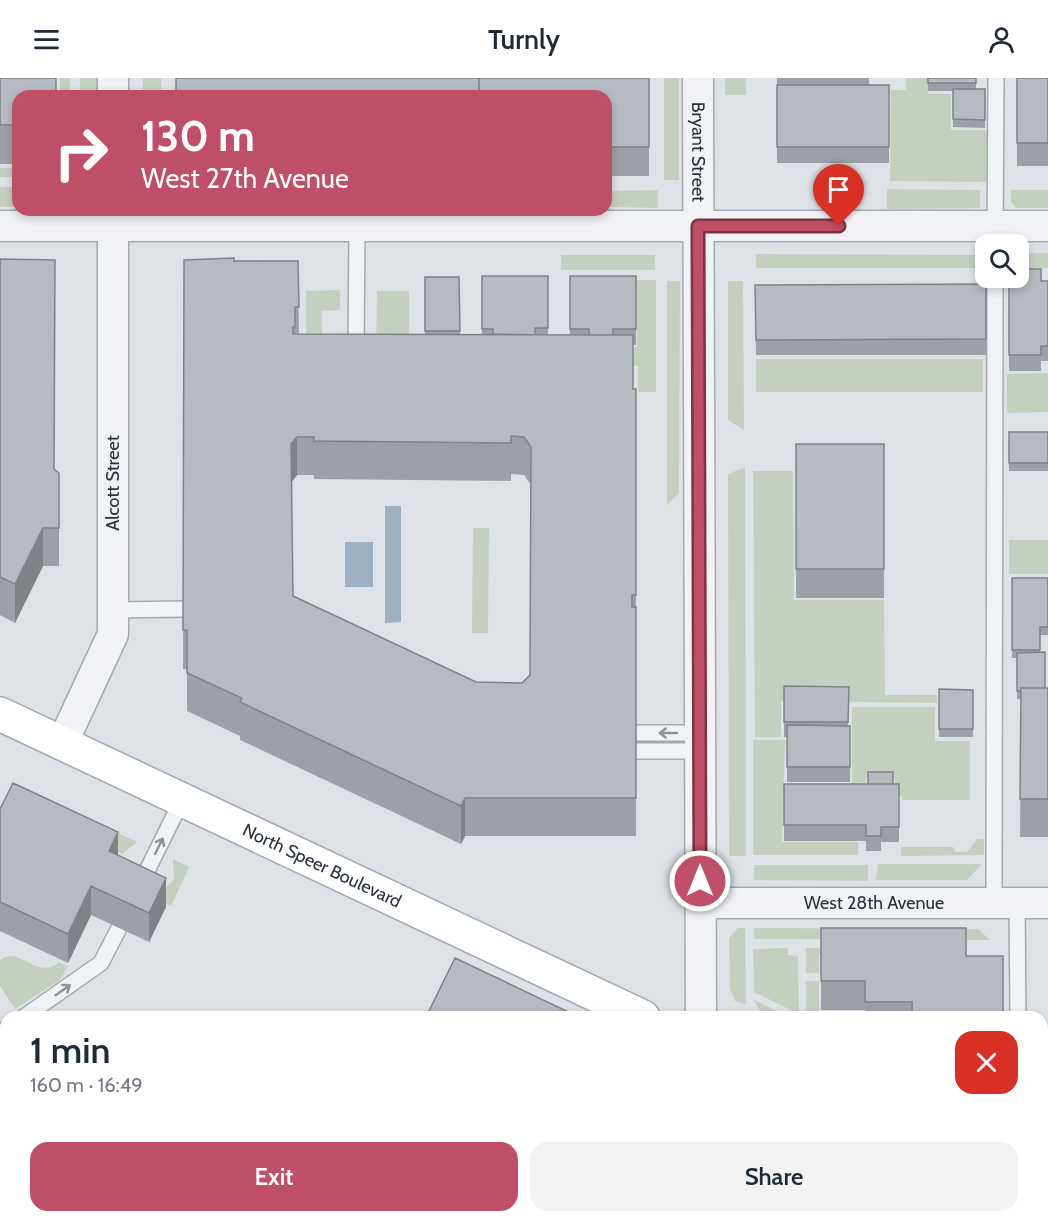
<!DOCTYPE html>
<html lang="en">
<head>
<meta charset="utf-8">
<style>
	:root { --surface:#fff; --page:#f2f2f3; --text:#1f2937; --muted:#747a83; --accent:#bf4f66 }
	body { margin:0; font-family:Cabin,sans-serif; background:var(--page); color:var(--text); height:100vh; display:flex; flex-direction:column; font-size:22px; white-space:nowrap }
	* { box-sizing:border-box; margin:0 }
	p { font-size:20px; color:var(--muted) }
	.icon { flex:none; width:33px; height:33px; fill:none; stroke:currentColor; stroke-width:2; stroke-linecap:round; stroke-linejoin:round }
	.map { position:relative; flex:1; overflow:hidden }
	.panel { position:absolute; left:0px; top:933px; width:1048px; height:212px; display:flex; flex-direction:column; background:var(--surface); border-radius:18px 18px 0 0; box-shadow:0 3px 9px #0003 }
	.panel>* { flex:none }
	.banner { position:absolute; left:12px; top:12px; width:600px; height:126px; border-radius:18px; box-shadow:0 3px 9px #0003; background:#bf4f66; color:#fff; overflow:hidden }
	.fabs { position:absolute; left:975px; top:156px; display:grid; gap:12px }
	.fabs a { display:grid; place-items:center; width:54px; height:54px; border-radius:12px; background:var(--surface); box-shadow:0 3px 9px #0003; font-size:30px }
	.pin { position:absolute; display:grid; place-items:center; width:51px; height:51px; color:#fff; margin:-62px -26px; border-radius:50% 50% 50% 0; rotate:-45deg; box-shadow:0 0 6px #0007 }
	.pin .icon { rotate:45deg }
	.me { position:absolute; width:66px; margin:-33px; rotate:0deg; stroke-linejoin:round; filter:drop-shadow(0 0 4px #0008) }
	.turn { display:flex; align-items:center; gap:21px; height:126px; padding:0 30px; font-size:27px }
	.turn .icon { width:78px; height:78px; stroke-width:2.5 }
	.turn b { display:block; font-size:42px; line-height:51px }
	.round { display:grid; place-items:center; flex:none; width:63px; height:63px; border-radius:18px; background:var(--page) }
	.headline { display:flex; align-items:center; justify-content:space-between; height:102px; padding:0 30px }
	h1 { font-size:36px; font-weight:600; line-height:45px }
	.primary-button { display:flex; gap:12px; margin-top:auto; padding:12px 30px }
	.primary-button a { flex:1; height:69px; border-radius:18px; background:var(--accent); color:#fff; font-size:24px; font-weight:600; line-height:69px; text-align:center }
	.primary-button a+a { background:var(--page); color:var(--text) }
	header { display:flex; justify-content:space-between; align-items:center; height:78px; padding:0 30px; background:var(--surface); font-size:27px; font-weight:600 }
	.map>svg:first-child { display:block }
	.green { fill:#c5cfc0 }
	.water { fill:#9db1c2 }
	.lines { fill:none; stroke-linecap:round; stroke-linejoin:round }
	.lane-casing { stroke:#a4a9af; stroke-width:18 }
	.street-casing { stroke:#a4a9af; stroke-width:33 }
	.primary-casing { stroke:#9fa7b0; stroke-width:36 }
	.lane { stroke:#f0f2f5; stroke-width:15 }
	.street { stroke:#f0f2f5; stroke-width:30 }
	.primary { stroke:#fff; stroke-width:33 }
	.wall { fill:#9da1a7; fill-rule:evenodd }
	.shaded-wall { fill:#7f8388 }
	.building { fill:#b6bbc2; stroke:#7f8388; stroke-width:1.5; fill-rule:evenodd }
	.oneway { stroke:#8c9298 }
	.route-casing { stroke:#7c3342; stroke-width:15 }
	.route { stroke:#bf4f66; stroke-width:10 }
	.labels { text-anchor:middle; stroke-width:4.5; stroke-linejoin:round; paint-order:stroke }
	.street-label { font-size:18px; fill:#29313b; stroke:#edf0f4 }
</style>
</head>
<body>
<header><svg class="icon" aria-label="menu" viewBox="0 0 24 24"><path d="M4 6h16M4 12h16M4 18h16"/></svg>Turnly<svg class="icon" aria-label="person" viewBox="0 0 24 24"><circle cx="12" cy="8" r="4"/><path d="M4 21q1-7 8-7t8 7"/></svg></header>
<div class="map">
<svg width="1048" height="1144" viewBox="0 0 1048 1144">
	<rect width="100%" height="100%" fill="#dee2e6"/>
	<path class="green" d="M60 0H70V18H60Z
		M80 0H98V18H80Z
		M143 0H161V18H143Z
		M664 0H679V102H664Z
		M725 0H746V17H725Z
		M906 0H928V16H951V52H988V104L890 103 891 12H906Z
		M0 90H18V99H0Z
		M0 109H18V129H0Z
		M887 111 980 112V130L887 131Z
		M658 112V130L606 129V113Z
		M1011 112H1048V130H1016L1011 124Z
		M1019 175H1048V190H1019Z
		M756 176 976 177 982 190H756Z
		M561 177H655V192H561Z
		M629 202H656V314H638V288H616V270L637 269V211H629Z
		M667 203H680L679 415 667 427Z
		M728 203H743L744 352 728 342Z
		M340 212V232L322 233V258L306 280V213Z
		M377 213H409V263L376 281Z
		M756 281H983V314H756Z
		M1048 295V334L1007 335V296Z
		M745 389 746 778H729L728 396Z
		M753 393H793L794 522H884L885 617H937V625L781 623V659H755Z
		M473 450H489L488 555H472Z
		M1009 462H1048V496H1009Z
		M852 629H935V663H970V722H902V718H896L895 700H866V719L852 707Z
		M753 662H785L782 764H858V777H753Z
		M82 738 137 764 122 776 80 749Z
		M977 761H984V777L901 778V769H953L955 774H967Z
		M173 781 189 789 171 828 155 821 174 801Z
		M878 786H982L967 802H876Z
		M754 787H868V803L754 802Z
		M738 850H745L746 927 735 923 730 911 729 860Z
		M754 850 978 851 990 862 754 861Z
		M788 870V877L798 878 799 936 754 914 753 871Z
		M806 870 892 871V876H819V895H806Z
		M14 878C29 883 45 898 59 884L68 888 60 902 15 931 0 908V882L5 879Z
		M806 903H819V935H864V939H806Z
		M754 922 789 939H763Z
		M6 1046V1098L0 1091V1051Z
		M284 1138 289 1144H45L41 1139Z"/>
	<path class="water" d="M385 428H401V544L385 545Z
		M345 464H373V509H345Z"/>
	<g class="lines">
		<defs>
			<path id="lane" d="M995 166 996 0
				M356 277 357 148
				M113 532 184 531
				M636 655H700
				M636 673H700
				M139 809 182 722
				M994 825 995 200
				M1017 825 1018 939
				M24 939 101 885 119 850
				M0 955 6 951
				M0 1028 6 1023
				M300 1138 305 1144
				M1019 1138V1144"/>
			<g id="street">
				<path d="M113 0V18"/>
				<path id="s1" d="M698 0 701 939"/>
				<path d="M0 148H1048"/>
				<path d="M62 666 113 556V132"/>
				<path id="s2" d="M700 825H1048"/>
				<path d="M761 1144V1138"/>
			</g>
			<g id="primary">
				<path id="s3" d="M0 636 643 939"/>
				<path d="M1042 1135 1048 1138"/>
			</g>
		</defs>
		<use href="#lane" class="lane-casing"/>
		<use href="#street" class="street-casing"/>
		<use href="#primary" class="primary-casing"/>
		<use href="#lane" class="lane"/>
		<use href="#street" class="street"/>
		<use href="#primary" class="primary"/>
	</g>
	<path class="wall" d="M0 0 18 18V86H0Z
		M649 0V98H606V18Z
		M777 0H879H869V7H889V85H777Z
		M976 0V11H985V50L953 49V13H928V5Z
		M1017 0H1048V88H1017Z
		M0 181 54 392 59 395V488H43L15 545 0 537Z
		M184 182 298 183 299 256H425V199H459L460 256H482V198H548V257H570V198H636V267H633V311H636V758H465L461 766 240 662V658L187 633V591H183ZM511 396 524 397 531 407 530 597 522 605 476 604 293 518 291 404 297 397H314V401L511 403Z
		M1009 200 1048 203V283H1041V293H1009Z
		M986 206V277H756L755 207Z
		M1009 354H1048V393H1009Z
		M796 366H884V520H796Z
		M1012 500H1048V557H1040V574L1045 610H1048V759H1020L1021 621H1017V580H1012Z
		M784 608 849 609 848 648H850V704H787V659H784Z
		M939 611 973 612V659H939Z
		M784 706H899V764H881V773H866V763H784Z
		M0 731 118 777 166 829 149 864 91 837 68 885 0 853Z
		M821 850 966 878 1003 939H865V932H821Z
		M506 1138H727V1144H506Z"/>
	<path class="shaded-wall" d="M297 359V397L291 405V366Z
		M43 450V488L15 545V506Z
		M465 720V758L461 766V728Z
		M118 754V783L109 773Z
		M166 800V829L149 864V835Z
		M91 808V837L68 885V856Z"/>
	<path class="building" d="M0 0H56V18H18V47H0Z
		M176 0H479V18H176Z
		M479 0H649V69H606V18H479Z
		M928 0H976V5H928Z
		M1017 0H1048V65H1017Z
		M777 7H889V69H777Z
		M953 11H985V42L953 41Z
		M234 180V183H298L299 229H295V249H293V256L633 257V311H636V517H632V529H636V720H465L461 728 240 624 242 620 187 595V552H183L184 182ZM511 358 524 359 531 369 530 597 522 605 476 604 293 518 291 366 297 359H314V363L511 365Z
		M0 181 55 182 54 391 59 395V450H43L15 506 0 499Z
		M1018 191H1041V203H1048V268H1041V277H1009V200H1018Z
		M482 198H548V250H535V257L493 256V251H482Z
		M570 198H636V251H613V257H589V251H570Z
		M425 199H459L460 253H425Z
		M986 206V261L756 262 755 207Z
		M1009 354H1048V385H1009Z
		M796 366H884V491H796Z
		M1012 500H1048V549H1040V572H1012Z
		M1045 574V610H1021V613H1017V575Z
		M784 608 849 609 848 644H784Z
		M1021 610H1048V721H1020Z
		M939 611 973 612V651H939Z
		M787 647 850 648V689H787Z
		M868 694H893V706H868Z
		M13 705 118 754 109 773 166 800 149 835 91 808 68 856 0 824V731Z
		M784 706H899V749H881V758H866V747H784Z
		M821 850H966V878H1003V939H912V924H865V903H821Z
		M455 880 579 939H426Z
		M407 1138H444L454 1144H403Z
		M524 1138H727V1144H536Z"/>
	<defs><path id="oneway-shaft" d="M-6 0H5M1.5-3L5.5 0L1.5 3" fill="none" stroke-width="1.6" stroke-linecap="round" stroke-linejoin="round" transform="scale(1.5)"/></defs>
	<g class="oneway">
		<use href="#oneway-shaft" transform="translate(668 655) rotate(180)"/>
		<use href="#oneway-shaft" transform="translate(159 768) rotate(-64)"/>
		<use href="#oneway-shaft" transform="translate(63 912) rotate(-35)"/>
	</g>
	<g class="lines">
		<defs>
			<path id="route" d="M700 803 698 148H839"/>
		</defs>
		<use href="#route" class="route-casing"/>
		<use href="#route" class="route"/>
	</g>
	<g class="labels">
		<g class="street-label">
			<text dy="6" stroke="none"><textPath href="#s1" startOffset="74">Bryant Street</textPath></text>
			<text transform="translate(113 405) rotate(-90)" y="6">Alcott Street</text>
			<text dy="6" stroke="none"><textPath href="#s3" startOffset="356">North Speer Boulevard</textPath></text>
			<text dy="6" stroke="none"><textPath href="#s2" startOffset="174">West 28th Avenue</textPath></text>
		</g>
	</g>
</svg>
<div class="fabs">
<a><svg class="icon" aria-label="search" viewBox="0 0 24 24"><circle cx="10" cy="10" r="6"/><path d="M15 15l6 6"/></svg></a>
</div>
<div class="pin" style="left:839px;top:148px;background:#d93025"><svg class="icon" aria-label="arrive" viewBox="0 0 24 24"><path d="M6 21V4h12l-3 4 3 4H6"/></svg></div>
<svg class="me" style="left:700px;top:803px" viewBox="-20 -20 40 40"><circle r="17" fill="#bf4f66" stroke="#fff" stroke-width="3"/><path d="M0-11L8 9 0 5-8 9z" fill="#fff"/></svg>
<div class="banner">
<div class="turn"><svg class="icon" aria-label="right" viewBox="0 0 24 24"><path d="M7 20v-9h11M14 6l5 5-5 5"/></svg><div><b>130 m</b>West 27th Avenue</div></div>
</div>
<section class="panel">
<div class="headline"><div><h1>1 min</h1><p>160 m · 16:49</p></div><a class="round" style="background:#d93025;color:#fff"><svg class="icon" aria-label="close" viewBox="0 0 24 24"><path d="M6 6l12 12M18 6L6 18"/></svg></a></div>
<div class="primary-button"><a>Exit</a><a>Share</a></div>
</section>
</div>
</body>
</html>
